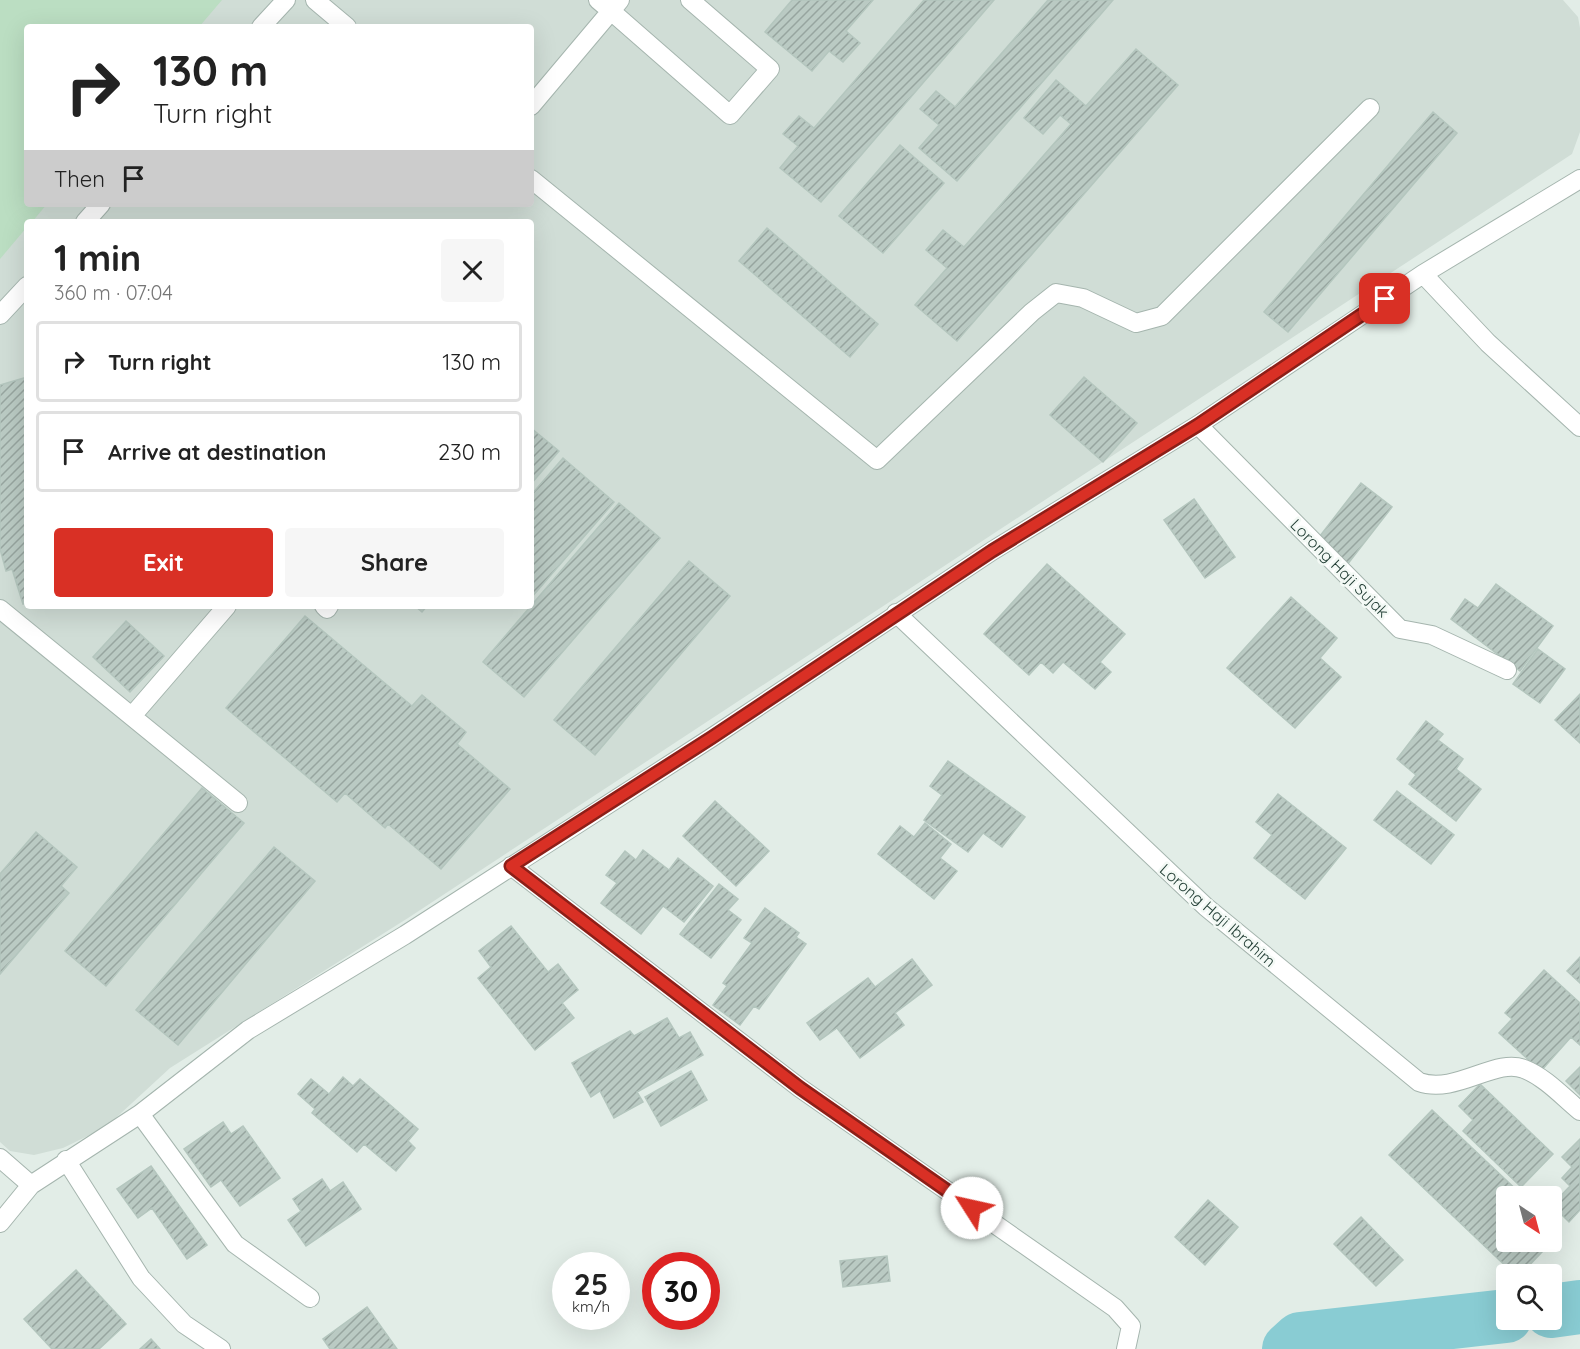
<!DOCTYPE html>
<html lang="en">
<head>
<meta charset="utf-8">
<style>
	:root { --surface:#fff; --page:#f6f6f6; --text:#222; --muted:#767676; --line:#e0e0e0; --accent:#d93025 }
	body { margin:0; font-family:Quicksand,sans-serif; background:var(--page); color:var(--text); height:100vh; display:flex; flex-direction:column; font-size:22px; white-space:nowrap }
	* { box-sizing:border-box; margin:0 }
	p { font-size:20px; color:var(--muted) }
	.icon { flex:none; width:33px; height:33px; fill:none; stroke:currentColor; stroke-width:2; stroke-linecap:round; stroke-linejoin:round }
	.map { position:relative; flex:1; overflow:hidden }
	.sheet { position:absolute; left:24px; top:219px; width:510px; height:390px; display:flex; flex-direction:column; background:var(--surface); border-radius:6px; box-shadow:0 6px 24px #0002 }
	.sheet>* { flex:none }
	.banner { position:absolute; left:24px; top:24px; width:510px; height:183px; border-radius:6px; box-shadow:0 6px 24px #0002; background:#fff; color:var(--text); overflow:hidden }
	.needle { width:39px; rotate:144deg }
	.fabs { position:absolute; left:1496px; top:1186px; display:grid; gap:12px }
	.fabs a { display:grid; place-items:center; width:66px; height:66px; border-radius:6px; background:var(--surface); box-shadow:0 6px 24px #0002; font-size:30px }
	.speed { position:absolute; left:552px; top:1252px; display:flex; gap:12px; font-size:30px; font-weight:700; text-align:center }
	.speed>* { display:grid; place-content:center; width:78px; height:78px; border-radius:50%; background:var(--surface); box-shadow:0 6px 24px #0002; line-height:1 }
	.speed small { font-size:15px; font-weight:400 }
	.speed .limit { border:9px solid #d22; background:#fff; color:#111 }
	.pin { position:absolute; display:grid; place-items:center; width:51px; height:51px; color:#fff; margin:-26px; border-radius:12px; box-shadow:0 3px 9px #0006 }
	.me { position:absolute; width:66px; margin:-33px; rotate:305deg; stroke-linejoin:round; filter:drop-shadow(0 0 4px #0008) }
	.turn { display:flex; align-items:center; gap:21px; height:126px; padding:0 30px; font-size:27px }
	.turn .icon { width:78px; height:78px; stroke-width:2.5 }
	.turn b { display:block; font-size:42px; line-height:51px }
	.then { display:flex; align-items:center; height:57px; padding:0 30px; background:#0003; gap:12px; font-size:22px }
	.round { display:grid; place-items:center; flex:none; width:63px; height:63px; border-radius:6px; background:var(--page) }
	.headline { display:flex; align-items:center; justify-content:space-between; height:102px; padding:0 30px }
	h1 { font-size:36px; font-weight:700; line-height:45px }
	.cta { display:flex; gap:12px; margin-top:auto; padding:12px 30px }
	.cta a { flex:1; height:69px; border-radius:6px; background:var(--accent); color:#fff; font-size:24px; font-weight:700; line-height:69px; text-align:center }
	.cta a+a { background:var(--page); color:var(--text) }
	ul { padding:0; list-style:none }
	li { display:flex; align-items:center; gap:18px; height:81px; margin:0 12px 9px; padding:0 18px; border:3px solid var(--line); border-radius:6px }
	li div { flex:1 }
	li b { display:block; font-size:22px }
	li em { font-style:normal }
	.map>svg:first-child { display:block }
	.built { fill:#d0ddd6; fill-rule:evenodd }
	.pitch { fill:#bbdec2 }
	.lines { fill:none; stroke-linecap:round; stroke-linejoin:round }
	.river { stroke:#89ccd3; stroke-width:54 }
	.building { fill:url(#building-hatch); stroke:#b4c6be; stroke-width:1.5 }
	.minor-casing { stroke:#a5b5ae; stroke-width:20 }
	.minor { stroke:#fff; stroke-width:18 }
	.route-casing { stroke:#8d1f18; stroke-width:15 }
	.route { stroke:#d93025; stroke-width:10 }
	.labels { text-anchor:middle; stroke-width:5; stroke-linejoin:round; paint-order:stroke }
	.street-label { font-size:16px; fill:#223e35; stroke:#f3f9f5 }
</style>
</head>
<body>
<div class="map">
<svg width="1580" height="1349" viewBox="0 0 1580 1349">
	<defs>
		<pattern id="building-hatch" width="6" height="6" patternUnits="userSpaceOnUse" patternTransform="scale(1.5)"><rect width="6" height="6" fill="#bacac3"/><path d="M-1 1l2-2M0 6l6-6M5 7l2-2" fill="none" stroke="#97a59f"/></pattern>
	</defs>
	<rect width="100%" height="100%" fill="#e2ede7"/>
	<path class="built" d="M0 0H1563L1578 17 1580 28V132L1572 154 408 918 170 1068 106 1127 63 1148 34 1155 10 1151 0 1142ZM27 27H531V204H27ZM27 222H531V606H27Z"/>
	<path class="pitch" d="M0 0H222L199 27H27V204H47L32 222H27V227L0 259Z"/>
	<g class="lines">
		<path class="river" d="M1551 1311 1580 1307
			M1289 1349 1300 1339 1506 1316"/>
	</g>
	<path class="building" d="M792 0H873L846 31 860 43 843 62 829 51 812 71 765 32Z
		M924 0H994L821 202 780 168 798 146 783 134 799 116 814 128Z
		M1048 0H1113L957 181 919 148 939 125 920 109 936 91 955 107Z
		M1136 49 1178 85 957 341 915 305 947 268 926 250 943 230 964 247 1071 124 1060 115 1043 134 1024 118 1056 80 1086 106Z
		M1433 112 1457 133 1288 332 1264 312Z
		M900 145 944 183 883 253 839 216Z
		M767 228 878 324 850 357 739 261Z
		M27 377V603L23 604 12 569 6 571 0 549V385Z
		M1084 377 1137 423 1103 462 1050 415Z
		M531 428 559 451 531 484Z
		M563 458 614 502 531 598V495Z
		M1361 483 1392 507 1347 565 1316 541Z
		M1194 499 1235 557 1205 578 1164 520Z
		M619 503 660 538 524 697 483 662Z
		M689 561 730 596 595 755 554 720Z
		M1047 564 1125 634 1100 662 1111 672 1095 689 1063 662 1053 673 1041 662 1029 675 984 634Z
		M1496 584 1553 626 1520 671 1451 619 1465 599 1478 608Z
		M1291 597 1337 638 1320 658 1341 677 1295 728 1227 668Z
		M415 606H427L422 612Z
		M305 616 412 706 422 695 466 732 457 744 510 789 441 869 388 824 385 828 345 793 337 802 226 708Z
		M126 621 164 656 130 692 93 657Z
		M1538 649 1565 669 1540 703 1513 684Z
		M1580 694V743L1555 720Z
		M1426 721 1443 734 1438 740 1463 759 1456 769 1481 789 1456 821 1409 784 1416 775 1397 759Z
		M948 761 1025 817 1002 847 983 833 968 852 924 820 942 795 930 786Z
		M202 788 244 823 106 986 65 951Z
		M1397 791 1454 835 1431 864 1374 820Z
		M1278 794 1346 848 1305 899 1254 858 1272 835 1256 822Z
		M715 801 769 851 736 886 683 836Z
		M925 823 951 844 940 858 957 871 934 899 878 854 900 826 914 837Z
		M36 832 77 867 61 886 69 893 0 974V874Z
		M274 847 315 881 178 1045 136 1010Z
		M643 850 669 870 678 858 713 886 684 922 663 906 641 934 601 903 617 883 606 875 625 851 636 860Z
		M719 884 738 899 728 910 741 920 711 958 680 934Z
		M765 908 799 933 796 937 806 944 759 1009 754 1006 740 1025 713 1005 727 986 723 983 752 943 744 938Z
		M511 926 548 972 558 964 578 990 562 1003 574 1018 535 1050 478 978 491 967 479 951Z
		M1580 957V983L1567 971Z
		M912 959 932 985 895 1013 904 1025 860 1058 837 1028 820 1040 807 1023 868 978 875 987Z
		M1544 970 1580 1003V1045L1571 1037 1541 1071 1499 1033 1512 1019 1505 1013Z
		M667 1018 679 1038 690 1032 703 1055 637 1092 643 1102 614 1118 600 1091 591 1097 572 1063 630 1031 634 1036Z
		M1580 1067V1095L1566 1081Z
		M691 1071 707 1100 661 1126 645 1097Z
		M343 1077 353 1086 360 1079 418 1129 408 1141 415 1148 396 1171 364 1144 357 1152 312 1113 315 1109 298 1094 311 1079 329 1094Z
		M1480 1084 1553 1154 1521 1187 1463 1131 1473 1120 1459 1106Z
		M1432 1110 1524 1197H1506V1242H1551V1222L1561 1232 1520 1275H1515L1389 1155Z
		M223 1122 231 1134 243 1126 280 1178 240 1206 221 1180 211 1187 184 1149Z
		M1580 1139V1210L1569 1222 1552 1205 1570 1186 1562 1178 1572 1167 1562 1157Z
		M151 1166 207 1245 187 1259 152 1208 138 1218 117 1189Z
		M322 1179 330 1191 343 1182 361 1209 306 1246 288 1220 301 1211 293 1199Z
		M1208 1200 1238 1227 1205 1265 1175 1237Z
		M1361 1217 1403 1260 1376 1286 1334 1244Z
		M887 1256 890 1281 843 1287 840 1261Z
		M76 1270 126 1324 99 1349H52L24 1319Z
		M367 1307 397 1349H330L323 1339Z
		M151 1339 160 1349H140Z"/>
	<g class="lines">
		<defs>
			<path id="minor" d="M315 0 347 27
				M620 0 611 11 730 115 770 69 690 0
				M261 27 286 0
				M531 106 611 11 598 0
				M531 179 877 460 1032 312 1056 293 1083 298 1136 323 1162 316 1370 108
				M85 222 101 204
				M1423 274 1488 343 1580 427
				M0 315 27 286
				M1198 425 1400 629 1432 635 1507 670
				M324 606 327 609 329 606
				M0 609 238 803
				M896 613 1206 907 1419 1082C1456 1095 1496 1057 1524 1069 1545 1077 1563 1097 1580 1111
				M132 716 227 606
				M511 866 800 1088 1115 1308 1131 1326 1126 1349
				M140 1114 235 1244 310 1298
				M0 1158 31 1185
				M66 1160 141 1278 184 1324 221 1349
				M0 1223 31 1185 140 1114 248 1030 405 935 711 738 992 551 1198 425 1423 274 1580 179"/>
		</defs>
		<use href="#minor" class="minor-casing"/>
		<use href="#minor" class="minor"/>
	</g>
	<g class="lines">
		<defs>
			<path id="route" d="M972 1208 800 1088 511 866 711 738 992 551 1198 425 1385 299"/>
		</defs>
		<use href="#route" class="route-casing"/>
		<use href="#route" class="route"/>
	</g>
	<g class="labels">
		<g class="street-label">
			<text transform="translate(1340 568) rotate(45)" y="6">Lorong Haji Sujak</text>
			<text transform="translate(1218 915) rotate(41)" y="6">Lorong Haji Ibrahim</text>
		</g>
	</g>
</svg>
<div class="fabs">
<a><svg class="needle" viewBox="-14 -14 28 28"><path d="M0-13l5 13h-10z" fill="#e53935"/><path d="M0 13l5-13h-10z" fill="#767676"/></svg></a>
<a><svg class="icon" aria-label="search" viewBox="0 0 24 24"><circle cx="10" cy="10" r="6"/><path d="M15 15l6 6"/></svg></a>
</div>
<div class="speed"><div>25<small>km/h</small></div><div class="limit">30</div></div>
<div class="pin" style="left:1385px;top:299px;background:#d93025"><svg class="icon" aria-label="arrive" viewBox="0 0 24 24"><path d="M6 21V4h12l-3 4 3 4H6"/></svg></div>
<svg class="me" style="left:972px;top:1208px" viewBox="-20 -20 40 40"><circle r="19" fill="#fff"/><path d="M0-13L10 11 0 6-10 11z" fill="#d93025"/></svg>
<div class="banner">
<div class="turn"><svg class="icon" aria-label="right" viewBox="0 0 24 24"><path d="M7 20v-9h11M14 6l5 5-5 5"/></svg><div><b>130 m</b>Turn right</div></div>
<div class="then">Then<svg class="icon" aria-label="arrive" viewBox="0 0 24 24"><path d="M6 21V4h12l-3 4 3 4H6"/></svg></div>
</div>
<section class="sheet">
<div class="headline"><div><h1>1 min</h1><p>360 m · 07:04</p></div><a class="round"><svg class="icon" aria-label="close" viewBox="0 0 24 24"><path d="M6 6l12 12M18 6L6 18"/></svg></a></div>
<ul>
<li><svg class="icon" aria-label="right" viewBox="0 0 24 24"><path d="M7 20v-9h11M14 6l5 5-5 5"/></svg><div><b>Turn right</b></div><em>130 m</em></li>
<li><svg class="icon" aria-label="arrive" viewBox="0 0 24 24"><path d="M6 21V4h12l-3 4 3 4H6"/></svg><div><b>Arrive at destination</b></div><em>230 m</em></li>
</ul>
<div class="cta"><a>Exit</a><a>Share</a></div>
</section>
</div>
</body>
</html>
